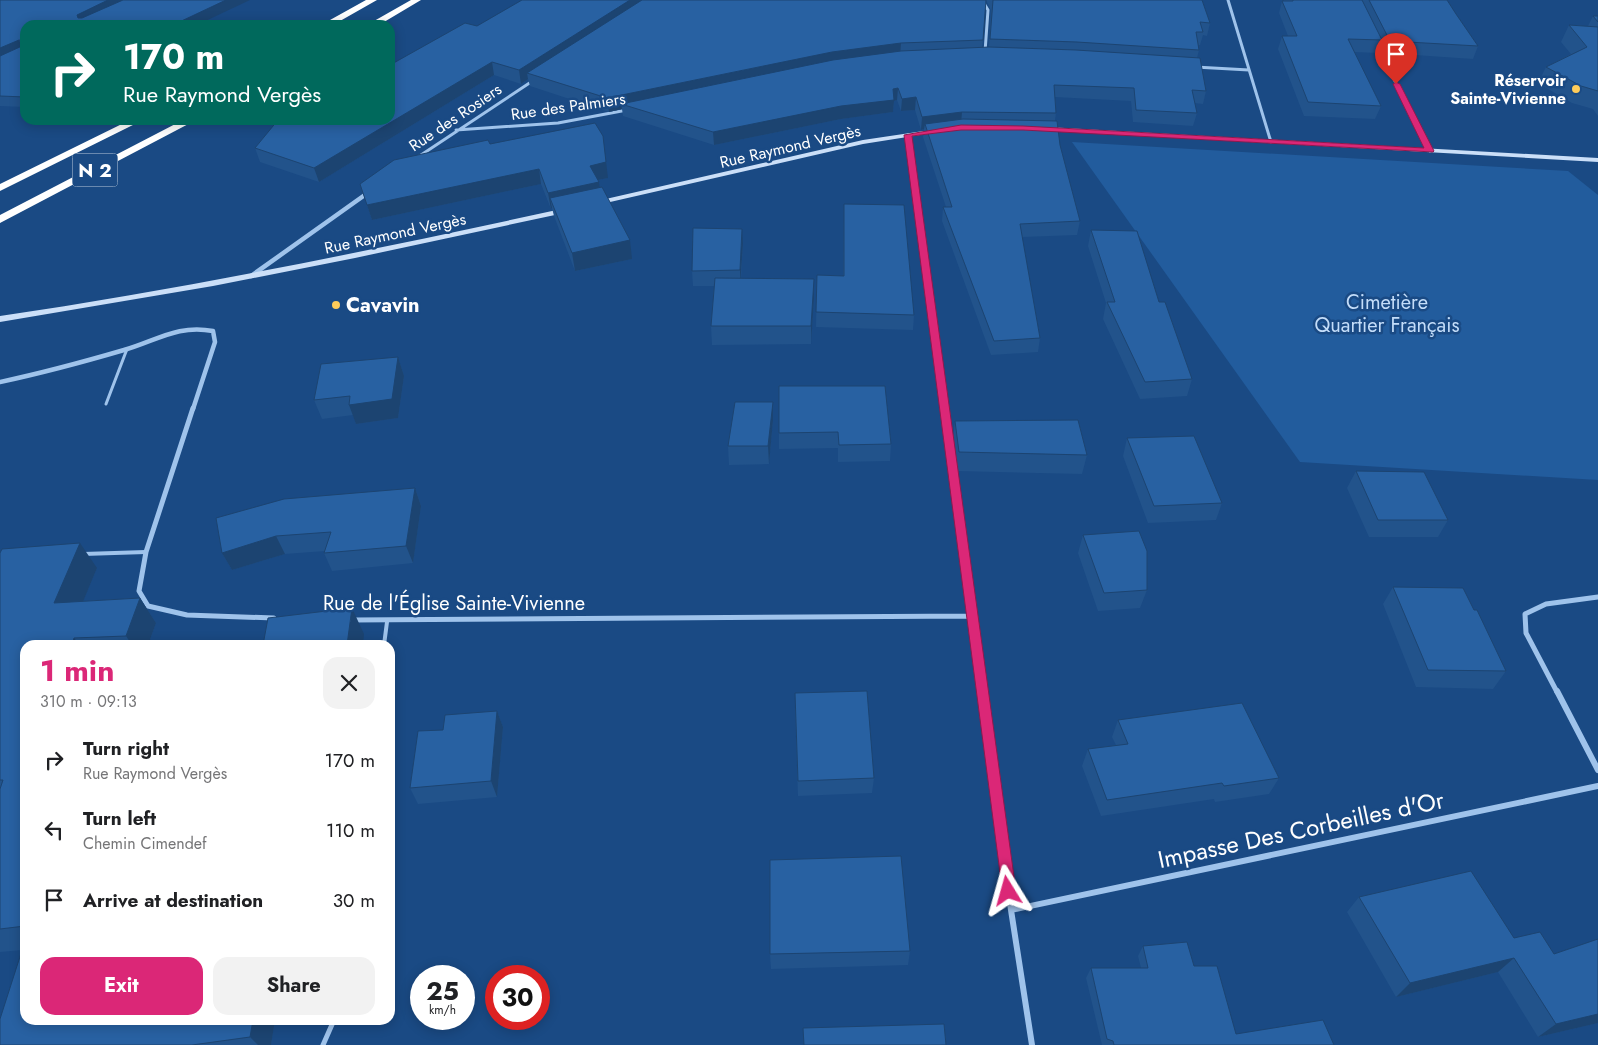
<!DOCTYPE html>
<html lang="en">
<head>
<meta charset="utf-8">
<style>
	:root { --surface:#fff; --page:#f2f2f2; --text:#202124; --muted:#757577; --accent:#db2777 }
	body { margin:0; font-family:Jost,sans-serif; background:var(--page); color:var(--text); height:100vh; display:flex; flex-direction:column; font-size:19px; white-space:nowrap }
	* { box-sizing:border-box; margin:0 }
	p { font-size:16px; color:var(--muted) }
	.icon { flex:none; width:28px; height:28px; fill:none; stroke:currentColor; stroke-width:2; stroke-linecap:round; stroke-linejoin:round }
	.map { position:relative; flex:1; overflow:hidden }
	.drawer { position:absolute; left:20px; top:640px; width:375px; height:385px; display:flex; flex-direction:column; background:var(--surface); border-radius:15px; box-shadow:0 2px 12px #0003 }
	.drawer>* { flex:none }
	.banner { position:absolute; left:20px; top:20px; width:375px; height:105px; border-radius:15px; box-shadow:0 2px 12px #0003; background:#00695c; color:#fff; overflow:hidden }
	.speed { position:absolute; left:410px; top:965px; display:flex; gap:10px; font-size:25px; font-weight:700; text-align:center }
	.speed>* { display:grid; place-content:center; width:65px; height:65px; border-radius:50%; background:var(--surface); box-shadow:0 2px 12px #0003; line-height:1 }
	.speed small { font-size:12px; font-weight:400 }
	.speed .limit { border:8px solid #d22; background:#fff; color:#111 }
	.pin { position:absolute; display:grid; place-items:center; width:42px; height:42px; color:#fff; margin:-51px -21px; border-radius:50% 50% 50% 0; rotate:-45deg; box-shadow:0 0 5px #0007 }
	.pin .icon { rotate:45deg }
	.me { position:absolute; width:55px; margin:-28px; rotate:352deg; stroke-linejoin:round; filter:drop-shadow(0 0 4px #0008) }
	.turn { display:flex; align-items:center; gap:18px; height:105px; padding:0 20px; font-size:22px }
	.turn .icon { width:65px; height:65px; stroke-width:2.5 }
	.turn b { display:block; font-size:35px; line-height:42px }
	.round { display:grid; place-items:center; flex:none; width:52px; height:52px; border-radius:15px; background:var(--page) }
	.headline { display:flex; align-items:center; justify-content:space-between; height:85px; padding:0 20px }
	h1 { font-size:30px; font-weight:700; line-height:38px; color:var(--accent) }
	.cta { display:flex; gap:10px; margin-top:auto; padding:10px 20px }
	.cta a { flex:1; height:58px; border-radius:15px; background:var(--accent); color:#fff; font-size:20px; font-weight:700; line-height:58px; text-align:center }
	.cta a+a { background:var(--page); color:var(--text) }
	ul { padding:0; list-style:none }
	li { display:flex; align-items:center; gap:15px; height:70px; padding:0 20px }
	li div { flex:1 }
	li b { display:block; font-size:19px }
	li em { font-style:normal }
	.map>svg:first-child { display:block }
	.green { fill:#225c9d }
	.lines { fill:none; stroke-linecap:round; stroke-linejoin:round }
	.lane-far2 { stroke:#9fc3eb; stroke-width:3 }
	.lane-far1 { stroke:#9fc3eb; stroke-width:4 }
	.lane { stroke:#9fc3eb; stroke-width:5 }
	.street-far3 { stroke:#9fc3eb; stroke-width:3 }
	.street-far2 { stroke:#9fc3eb; stroke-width:4.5 }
	.street-far1 { stroke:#9fc3eb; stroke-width:5 }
	.street { stroke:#9fc3eb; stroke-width:6 }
	.secondary { fill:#cbdff8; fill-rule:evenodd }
	.highway { fill:#fff; fill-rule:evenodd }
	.wall { fill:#22538b }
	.shaded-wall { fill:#1c4471 }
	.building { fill:#2861a2; stroke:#1c4471 }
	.route { fill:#db2777; stroke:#8e194d }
	.poi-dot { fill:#fecc5a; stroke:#1a4a84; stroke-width:2 }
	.labels { text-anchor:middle; stroke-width:5; stroke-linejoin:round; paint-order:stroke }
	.far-poi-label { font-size:16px; font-weight:bold; fill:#fff; stroke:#1a4a84; text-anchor:end }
	.far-street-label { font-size:16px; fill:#fff; stroke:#1a4a84 }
	.shield { fill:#1a4a84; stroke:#bac9da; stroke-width:1 }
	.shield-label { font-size:19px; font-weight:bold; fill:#fff }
	.park-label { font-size:20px; fill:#c4ddf9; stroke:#1a4a84 }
	.poi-label { font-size:20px; font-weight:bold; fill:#fff; stroke:#1a4a84; text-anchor:start }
	.street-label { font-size:20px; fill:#fff; stroke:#1a4a84 }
	.near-street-label { font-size:24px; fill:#fff; stroke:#1a4a84 }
</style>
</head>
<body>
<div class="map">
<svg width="1598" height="1045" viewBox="0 0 1598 1045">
	<rect width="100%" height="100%" fill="#1a4a84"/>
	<path class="green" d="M1072 142 1568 171 1598 195V480L1300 462Z"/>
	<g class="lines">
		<path class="lane-far2" d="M106 404 127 349"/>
		<path class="lane-far1" d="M83 554 146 552
			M384 645 387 622"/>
		<path class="lane" d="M323 1045 334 1020"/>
		<path class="street-far3" d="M982 0 988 10 985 52
			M1228 0 1271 142
			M1376 43 1430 151
			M1195 67 1249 70
			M456 130 558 123 627 110
			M908 135 914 182
			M418 157 534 80"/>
		<path class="street-far2" d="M914 181 944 409
			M251 276 369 192
			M0 382C42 373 83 362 124 350 156 341 178 324 213 331L215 342 193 409"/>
		<path class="street-far1" d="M193 408 146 552 139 591 148 606 187 615 274 618
			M944 408 982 692
			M352 620 972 616
			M1557 692 1526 633 1525 614 1546 604 1598 597"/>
		<path class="street" d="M982 691 1011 910 1032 1045
			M1557 691 1598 770
			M1011 910 1598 786"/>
		<path class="secondary" d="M1047 127 1598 158V162L1045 130V128Z
			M937 129 940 131 939 132 863 144 597 205 593 203 597 201 863 140Z
			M566 208H569V212L355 258 213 286 0 322V316C190 288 378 249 566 208Z"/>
		<path class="highway" d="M366 0H377L333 25H321Z
			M411 0H421L379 25H367Z
			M130 120H143L0 191V184Z
			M183 120H196L0 223V215Z"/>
	</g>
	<path class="wall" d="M0 0 25 25V107L0 106Z
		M986 0H1202L1210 23 1207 36 1203 35 1200 45H1198L1199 50 1197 58 1206 91 1203 104 1194 103 1197 113 1193 126 1133 122 1131 101 1055 97 1056 113 1055 120 1060 145 1080 221 1077 235 1022 237 1040 338 1038 352 991 355 942 221 943 207H946L923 137 924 129 921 130 915 110 901 111 897 100 894 101 893 112 841 119 714 145 623 116 622 109 609 112 530 86 528 79 521 84 494 75 319 182 260 162 255 148 390 120 477 26 983 40 982 48 989 47 991 10Z
		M1284 0H1447L1456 14 1478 46 1473 59 1385 53 1381 44 1378 53 1354 52 1381 106 1375 119 1304 116 1278 49 1282 36H1288L1279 13 1282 1H1284Z
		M1593 16H1598V116L1593 109 1572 103 1538 83 1546 67 1571 54 1561 42 1569 25 1588 26Z
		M490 144 608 178 597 180 599 187 632 259 575 271 554 216 552 208 551 209 541 184 372 220 360 184Z
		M844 204 914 315 913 330 816 327 817 275 843 276Z
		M1091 230 1159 302 1192 379 1187 396 1140 399 1103 319 1106 303 1088 246Z
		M743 244 741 279 814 298 811 344 712 345 711 326 714 286H693L692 271Z
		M398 357 404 376 398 418 356 424 353 415 322 419 314 400Z
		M885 386 891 444 890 461 838 462V448L779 449V433Z
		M773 420 769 464 729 465 728 446Z
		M955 421 1087 455 1082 474 957 471 953 440Z
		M1127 438 1222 503 1216 520 1148 523 1123 456Z
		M1356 471 1448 520 1438 537H1369L1347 488Z
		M415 488 421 506 413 563 332 571 324 553 325 551 285 554 232 570 222 553Z
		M1083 535 1147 590 1140 608 1098 611 1078 553Z
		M0 553 97 568 83 601 140 598 156 623 148 645H25V1020H275L271 1045H0L22 950 0 952Z
		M1393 587 1506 671 1493 689 1416 687 1383 604Z
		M795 709 874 778 872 793 798 796Z
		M497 711 503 727 497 797 418 804 410 788 443 730Z
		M1118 720 1279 778 1269 794 1215 802 1214 799 1101 816 1082 766 1088 749 1116 745 1112 737Z
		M1359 897 1514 938 1554 954 1598 939V1023L1538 1037 1498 972 1396 997 1347 912Z
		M1143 946 1194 966 1236 1034 1334 1045H1102L1086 978 1091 968H1141L1138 956Z
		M910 951 908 965 771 969 770 954Z"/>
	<path class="shaded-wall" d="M108 0H132L82 24 77 15Z
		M226 0H250L197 25H173Z
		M630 0H651L527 73 528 79 521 84 519 70Z
		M19 40 24 50 0 60V48Z
		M901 43 900 57 621 104 622 109 609 112 607 98 832 52Z
		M492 62 494 75 319 182 314 168Z
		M898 88 897 100 894 101 893 112 841 119 714 145 713 132Z
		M916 97 915 110 901 111 902 99Z
		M962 112 961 124H925L924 129 921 130 922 117Z
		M603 136 608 178 592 181 590 166Z
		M539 169 541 184 372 220 367 205Z
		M599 182 601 198H550L552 208 551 209 548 193Z
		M742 229 743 244 740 286V270Z
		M630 240 632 259 575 271 572 253Z
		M814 279V298L811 344V326Z
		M398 357 404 376 398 418 356 424 349 405Z
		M773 402V420L769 464 768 446Z
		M415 488 421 506 413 563 406 546Z
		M276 536 285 554 232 570 222 553Z
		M80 543 97 568 72 628 54 603Z
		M140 598 156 623 148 645H132L126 636Z
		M352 608 364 634 363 645H347Z
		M74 638 80 645H72Z
		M497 711 503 727 497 797 491 781Z
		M1514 958 1498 972 1396 997 1410 983Z
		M1598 1014V1023L1538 1037 1556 1024Z
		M253 1020H275L271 1045H258L250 1037Z"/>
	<path class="building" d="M0 0H108L77 15 78 18H82L123 0H226L173 25H25V97L0 96V56L22 46 23 41 19 40 0 48Z
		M522 0H630L519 70 492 62 314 168 255 148 278 120H390V65L465 23 477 26Z
		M642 0H986L983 40 901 43 832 52 607 98 527 73Z
		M993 0H1202L1210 23 1200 22 1203 32H1196L1199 50 1077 42 990 39Z
		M1293 0H1362L1382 40 1348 39 1381 106 1308 102 1282 36H1297L1282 1H1293Z
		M1369 0H1447L1456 14 1478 46 1390 41Z
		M1593 16H1598V22Z
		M1569 25 1598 27V91L1581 86 1546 67 1587 47Z
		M989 47 1076 50 1200 58 1206 91 1192 90 1197 113 1136 110 1134 88 1054 85 1056 113 962 112 922 117 916 97 902 99 898 88 893 89 894 100 841 106 713 132 621 104 833 60 901 51Z
		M963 119 1057 121 1060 145 1080 221 1020 224 1040 338 994 341 943 207H952L925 124Z
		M595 123 603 136 606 162 590 166 599 182 548 193 539 169 367 205 360 184 394 160 488 140 490 144Z
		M602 187 630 240 572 253 550 198Z
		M844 204 904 205 914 315 816 312 817 275 844 276Z
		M693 228 742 229 740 270 692 271Z
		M1091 230 1137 231 1159 302H1165L1192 379 1145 382 1107 302H1115Z
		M715 278 814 279 811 326H711Z
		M398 357 392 399 349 405 350 396 314 400 321 364Z
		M779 386H885L891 444 839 445 838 432 779 433Z
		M735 402H773L768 446H728Z
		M1078 420 1087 455 959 452 955 421Z
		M1194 436 1222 503 1154 506 1127 438Z
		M1356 471 1424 472 1448 520H1378Z
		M415 488 406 546 324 553 331 532 276 536 222 553 216 518 284 499Z
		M1139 531 1147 551V590L1104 593 1083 535Z
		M80 543 54 603 140 598 126 636 74 638 72 645H25V926L0 929V789L3 780H0V553L2 549Z
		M1393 587 1463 588 1474 610H1477L1506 671 1428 670Z
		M352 608 347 645H263L268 618Z
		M867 691 874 778 798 781 795 693Z
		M1242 703 1279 778 1224 786 1222 783 1107 800 1088 749 1128 744 1118 720Z
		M497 711 491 781 410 788 418 731 443 730 445 715Z
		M901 856 910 951 770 954V860Z
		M1471 871 1514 938 1540 932 1554 954 1598 939V1014L1556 1024 1514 958 1410 983 1359 897Z
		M25 941V1020H253L250 1037 192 1045H0V1019Z
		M1187 942 1194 966H1217L1236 1034 1323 1020 1334 1045H1114L1113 1041 1107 1039 1091 968H1148L1143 946Z
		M944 1024 946 1045H804L803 1028Z"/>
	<path class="route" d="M1396 82 1400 84 1434 151 1433 152 1023 130H961L912 136 1016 891 1014 896 1008 898 1003 896 904 135 961 125 1023 126 1424 148 1393 84Z"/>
	<g class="poi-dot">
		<circle cx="1576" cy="89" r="5"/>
		<circle cx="336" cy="305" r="5"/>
	</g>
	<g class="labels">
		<g class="far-poi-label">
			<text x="1566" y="86">Réservoir<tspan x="1566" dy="18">Sainte-Vivienne</tspan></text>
		</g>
		<g class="far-street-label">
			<text transform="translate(568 106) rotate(-8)" y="6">Rue des Palmiers</text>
			<text transform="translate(455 117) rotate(-34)" y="6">Rue des Rosiers</text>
			<text transform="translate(790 146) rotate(-13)" y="6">Rue Raymond Vergès</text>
			<text transform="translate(395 233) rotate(-12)" y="6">Rue Raymond Vergès</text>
		</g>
		<rect class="shield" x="72.5" y="153.5" width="45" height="33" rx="4"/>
		<g class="shield-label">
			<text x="95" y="177">N 2</text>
		</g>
		<g class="park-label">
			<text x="1387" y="309">Cimetière<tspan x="1387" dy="23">Quartier Français</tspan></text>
		</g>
		<g class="poi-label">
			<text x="346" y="312">Cavavin</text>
		</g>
		<g class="street-label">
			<text x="454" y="610">Rue de l'Église Sainte-Vivienne</text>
		</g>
		<g class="near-street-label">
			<text transform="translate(1301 830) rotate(-12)" y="8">Impasse Des Corbeilles d'Or</text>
		</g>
	</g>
</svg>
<div class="speed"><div>25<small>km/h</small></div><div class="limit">30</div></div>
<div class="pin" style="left:1396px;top:84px;background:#d93025"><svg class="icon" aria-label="arrive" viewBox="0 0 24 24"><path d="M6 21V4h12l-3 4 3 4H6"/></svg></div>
<svg class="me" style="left:1008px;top:891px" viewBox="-20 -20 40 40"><path d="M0-17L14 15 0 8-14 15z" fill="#db2777" stroke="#fff" stroke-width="4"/></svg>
<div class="banner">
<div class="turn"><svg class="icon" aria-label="right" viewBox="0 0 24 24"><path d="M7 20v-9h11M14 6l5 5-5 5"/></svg><div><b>170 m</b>Rue Raymond Vergès</div></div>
</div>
<section class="drawer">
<div class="headline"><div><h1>1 min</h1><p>310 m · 09:13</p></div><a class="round"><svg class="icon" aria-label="close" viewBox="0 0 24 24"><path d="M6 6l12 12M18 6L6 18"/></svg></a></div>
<ul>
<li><svg class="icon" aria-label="right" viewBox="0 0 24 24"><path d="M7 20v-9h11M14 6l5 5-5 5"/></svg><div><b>Turn right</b><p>Rue Raymond Vergès</p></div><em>170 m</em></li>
<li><svg class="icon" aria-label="left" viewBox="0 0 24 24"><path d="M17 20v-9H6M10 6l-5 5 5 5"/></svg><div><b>Turn left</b><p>Chemin Cimendef</p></div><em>110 m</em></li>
<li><svg class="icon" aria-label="arrive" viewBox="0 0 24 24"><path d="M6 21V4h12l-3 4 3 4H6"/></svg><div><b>Arrive at destination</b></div><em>30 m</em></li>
</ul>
<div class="cta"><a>Exit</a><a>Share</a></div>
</section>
</div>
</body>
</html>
